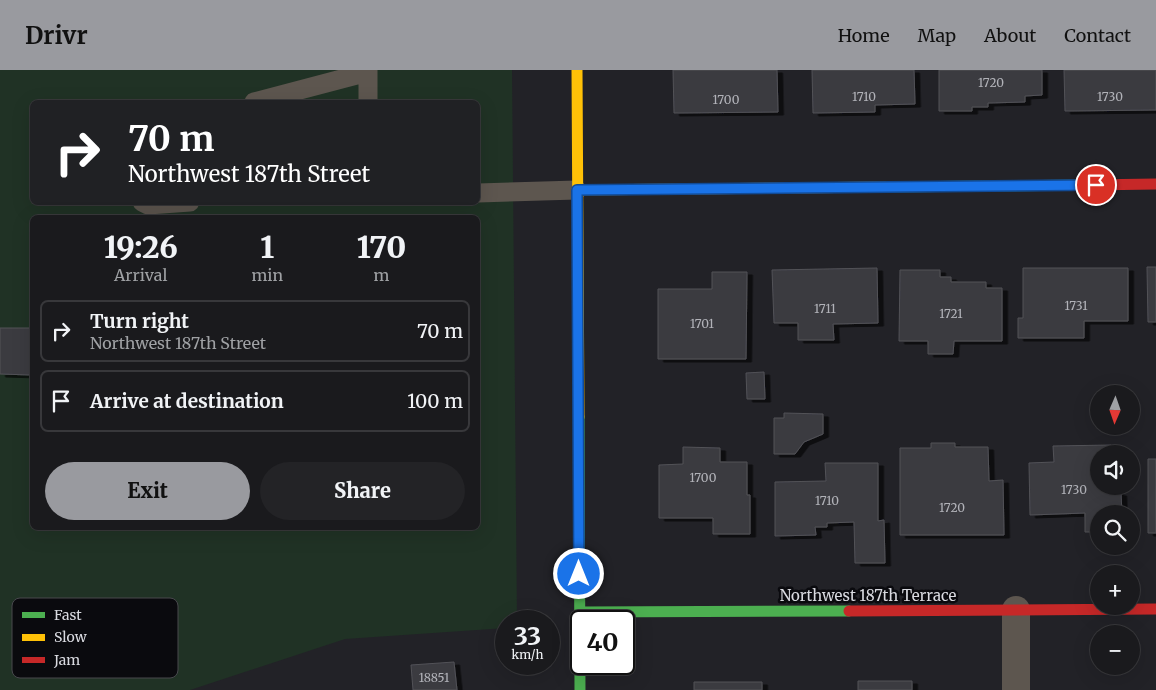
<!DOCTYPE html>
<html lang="en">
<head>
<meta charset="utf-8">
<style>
	:root { --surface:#1a1a1d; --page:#232326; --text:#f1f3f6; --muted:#9fa1a4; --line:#38383b; --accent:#999a9f }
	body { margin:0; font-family:Merriweather,serif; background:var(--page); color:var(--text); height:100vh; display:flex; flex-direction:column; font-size:19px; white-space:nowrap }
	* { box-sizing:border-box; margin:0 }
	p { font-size:16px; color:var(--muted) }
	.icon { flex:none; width:28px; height:28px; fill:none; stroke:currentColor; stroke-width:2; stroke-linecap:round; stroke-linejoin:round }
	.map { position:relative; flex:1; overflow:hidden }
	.drawer { position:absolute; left:30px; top:145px; width:450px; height:315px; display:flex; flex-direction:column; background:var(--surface); border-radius:8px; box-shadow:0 5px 20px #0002,0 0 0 1px var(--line) }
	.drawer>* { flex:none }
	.top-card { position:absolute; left:30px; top:30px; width:450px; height:105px; border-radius:8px; box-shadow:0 5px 20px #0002,0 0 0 1px var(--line); background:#202124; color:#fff; overflow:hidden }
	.needle { width:32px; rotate:182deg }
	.controls { position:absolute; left:1090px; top:315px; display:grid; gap:10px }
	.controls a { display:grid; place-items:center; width:50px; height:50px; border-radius:50%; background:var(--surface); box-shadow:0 5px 20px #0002,0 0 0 1px var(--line); font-size:25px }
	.speed { position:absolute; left:495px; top:540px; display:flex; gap:10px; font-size:25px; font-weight:700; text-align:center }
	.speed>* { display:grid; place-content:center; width:65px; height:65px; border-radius:50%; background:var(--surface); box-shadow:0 5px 20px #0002,0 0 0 1px var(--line); line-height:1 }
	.speed small { font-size:12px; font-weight:400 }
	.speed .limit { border:2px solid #111; border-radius:8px; background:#fff; color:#111 }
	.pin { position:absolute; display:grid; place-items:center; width:42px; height:42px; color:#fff; margin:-21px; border:2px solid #fff; border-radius:50%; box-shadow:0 1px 5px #0007 }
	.me { position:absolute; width:55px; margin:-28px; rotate:0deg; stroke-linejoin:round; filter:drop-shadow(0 0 4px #0008) }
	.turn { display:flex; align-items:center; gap:18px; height:105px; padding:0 15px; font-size:22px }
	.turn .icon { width:65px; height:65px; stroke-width:2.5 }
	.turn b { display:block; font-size:35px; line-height:42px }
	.eta { display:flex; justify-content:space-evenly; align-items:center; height:85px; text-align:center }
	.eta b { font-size:30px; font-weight:800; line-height:35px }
	.action { display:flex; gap:10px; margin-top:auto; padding:10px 15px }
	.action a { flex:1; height:58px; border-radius:30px; background:var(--accent); color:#111; font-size:20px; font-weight:800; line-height:58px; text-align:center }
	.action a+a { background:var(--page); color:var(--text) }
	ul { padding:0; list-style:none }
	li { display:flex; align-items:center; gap:15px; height:62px; margin:0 10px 8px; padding:0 5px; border:2px solid var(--line); border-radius:8px }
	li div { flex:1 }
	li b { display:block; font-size:19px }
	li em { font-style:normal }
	header { display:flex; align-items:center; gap:30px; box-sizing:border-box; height:70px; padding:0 25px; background:var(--accent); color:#111 }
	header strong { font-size:24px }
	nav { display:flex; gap:28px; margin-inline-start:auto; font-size:18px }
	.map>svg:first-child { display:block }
	.green { fill:#203225; fill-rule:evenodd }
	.building { fill:#3a3a41; stroke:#525257; filter:url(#shadow) }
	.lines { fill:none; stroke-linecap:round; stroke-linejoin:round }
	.lane { stroke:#5d564f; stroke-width:19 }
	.street { stroke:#5d564f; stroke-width:28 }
	.fast { stroke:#4caf50; stroke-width:11 }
	.slow { stroke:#ffc107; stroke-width:11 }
	.jam { stroke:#c62828; stroke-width:11 }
	.route-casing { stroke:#114b97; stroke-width:12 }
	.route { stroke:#1a73e8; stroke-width:9 }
	.labels { text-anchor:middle; stroke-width:5; stroke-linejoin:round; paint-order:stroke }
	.number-label { font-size:12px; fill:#b1b2b8 }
	.street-label { font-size:15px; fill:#d9dae0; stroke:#0a0a0e }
	.key { fill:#0a0a0e; stroke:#48484d; stroke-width:1 }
	.key-label { font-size:14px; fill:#d9dae0 }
</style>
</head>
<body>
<header>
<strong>Drivr</strong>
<nav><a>Home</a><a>Map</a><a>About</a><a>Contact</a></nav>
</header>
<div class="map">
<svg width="1156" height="620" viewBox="0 0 1156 620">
	<defs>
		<filter id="shadow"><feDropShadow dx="5.5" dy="3" stdDeviation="0" flood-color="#0009"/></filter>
	</defs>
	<rect width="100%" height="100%" fill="#222227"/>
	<path class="green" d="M0 0H512L517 551H506V558L345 569 190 620H0ZM32 32H478V132H32ZM32 148H478V458H32Z"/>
	<path class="building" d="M673 0H777L778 42 674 43Z
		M812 0H914L915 34 875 35V42L813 43Z
		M939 0H1042V25L1025 26V32L988 33V37H972V41H939Z
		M1064 0H1156V40L1065 41Z
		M1147 197H1156V252H1148Z
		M877 198 878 253 833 254 834 270H798V253H774L772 200Z
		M1023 198H1128V251H1084V268H1018V248H1023Z
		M900 200H940V207H951V212H986V218H1002V271H954L953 284H928V271H899Z
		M712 202H747L746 289H658V219H712Z
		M0 258H32V305L0 304Z
		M764 302 765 329H747L746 303Z
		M784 343 823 344V364L804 372 795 384H774V348H784Z
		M931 373H955V377H988L989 411 1003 410 1004 465H900V378H931Z
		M1111 375V384H1099V416H1118V423H1121L1122 444H1099V462H1085V443L1030 445 1029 393 1054 392 1053 376Z
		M683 377 720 378V392H747V425H750V464H713V448H659V395L683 394Z
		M1148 389H1156V463H1148Z
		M825 393H878V451L884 450 885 493H855L854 452 827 453V457H815L816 465 775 466V412L826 411Z
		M454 592 457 620H413L411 595Z
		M858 611H912V620H858Z
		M694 612H762V620H694Z"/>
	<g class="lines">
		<path class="lane" d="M368 0V32
			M254 32 368 2
			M478 123 577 120
			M142 132 148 135 190 132"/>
		<path class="street" d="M1016 620V540"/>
		<path class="fast" d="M885 117 1089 115
			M579 347 580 620
			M580 542 849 541"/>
		<path class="slow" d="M577 0 579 347
			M577 120 885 117"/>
		<path class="jam" d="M1089 115 1156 114
			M849 541 1156 539"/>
	</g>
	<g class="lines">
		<defs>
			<path id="route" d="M579 504 577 120 1096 115"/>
		</defs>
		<use href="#route" class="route-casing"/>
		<use href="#route" class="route"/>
	</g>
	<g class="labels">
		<g class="number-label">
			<text x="991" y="17">1720</text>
			<text x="864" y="31">1710</text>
			<text x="1110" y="31">1730</text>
			<text x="726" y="34">1700</text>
			<text x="1076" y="240">1731</text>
			<text x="825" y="243">1711</text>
			<text x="951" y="248">1721</text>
			<text x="702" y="258">1701</text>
			<text x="703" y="412">1700</text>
			<text x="1074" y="424">1730</text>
			<text x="827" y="435">1710</text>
			<text x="952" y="442">1720</text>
			<text x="434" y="612">18851</text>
		</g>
		<g class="street-label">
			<text x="868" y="531">Northwest 187th Terrace</text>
		</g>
	</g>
	<rect x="12" y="528" width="166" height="80" rx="8" class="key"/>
	<rect x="22" y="542" width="23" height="6" fill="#4caf50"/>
	<rect x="22" y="564" width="23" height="7" fill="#ffc107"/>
	<rect x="22" y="587" width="23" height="6" fill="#c62828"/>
	<g class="key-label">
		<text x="54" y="550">Fast</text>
		<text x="54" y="572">Slow</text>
		<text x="54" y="595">Jam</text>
	</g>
</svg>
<div class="controls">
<a><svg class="needle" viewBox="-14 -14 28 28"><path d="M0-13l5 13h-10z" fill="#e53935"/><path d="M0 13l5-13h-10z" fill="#9fa1a4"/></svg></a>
<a><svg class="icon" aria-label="sound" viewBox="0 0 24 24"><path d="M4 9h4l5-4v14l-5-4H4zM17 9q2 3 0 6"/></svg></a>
<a><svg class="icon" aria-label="search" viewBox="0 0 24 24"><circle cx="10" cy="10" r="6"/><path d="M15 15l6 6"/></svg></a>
<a>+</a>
<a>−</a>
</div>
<div class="speed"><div>33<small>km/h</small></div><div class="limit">40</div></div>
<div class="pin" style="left:1096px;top:115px;background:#d93025"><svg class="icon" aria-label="arrive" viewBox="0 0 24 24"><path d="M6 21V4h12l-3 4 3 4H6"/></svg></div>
<svg class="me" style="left:579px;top:504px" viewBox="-20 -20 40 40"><circle r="17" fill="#1a73e8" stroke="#fff" stroke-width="3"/><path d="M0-11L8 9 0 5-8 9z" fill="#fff"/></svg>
<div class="top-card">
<div class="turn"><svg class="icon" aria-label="right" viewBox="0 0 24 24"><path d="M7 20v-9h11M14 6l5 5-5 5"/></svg><div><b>70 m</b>Northwest 187th Street</div></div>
</div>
<section class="drawer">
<div class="eta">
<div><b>19:26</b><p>Arrival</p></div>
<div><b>1</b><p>min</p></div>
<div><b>170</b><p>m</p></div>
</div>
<ul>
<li><svg class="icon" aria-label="right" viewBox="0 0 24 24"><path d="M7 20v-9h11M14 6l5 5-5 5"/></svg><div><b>Turn right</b><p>Northwest 187th Street</p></div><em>70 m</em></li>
<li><svg class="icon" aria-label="arrive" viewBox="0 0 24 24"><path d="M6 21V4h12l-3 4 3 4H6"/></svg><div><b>Arrive at destination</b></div><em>100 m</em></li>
</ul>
<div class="action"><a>Exit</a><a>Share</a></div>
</section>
</div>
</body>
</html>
